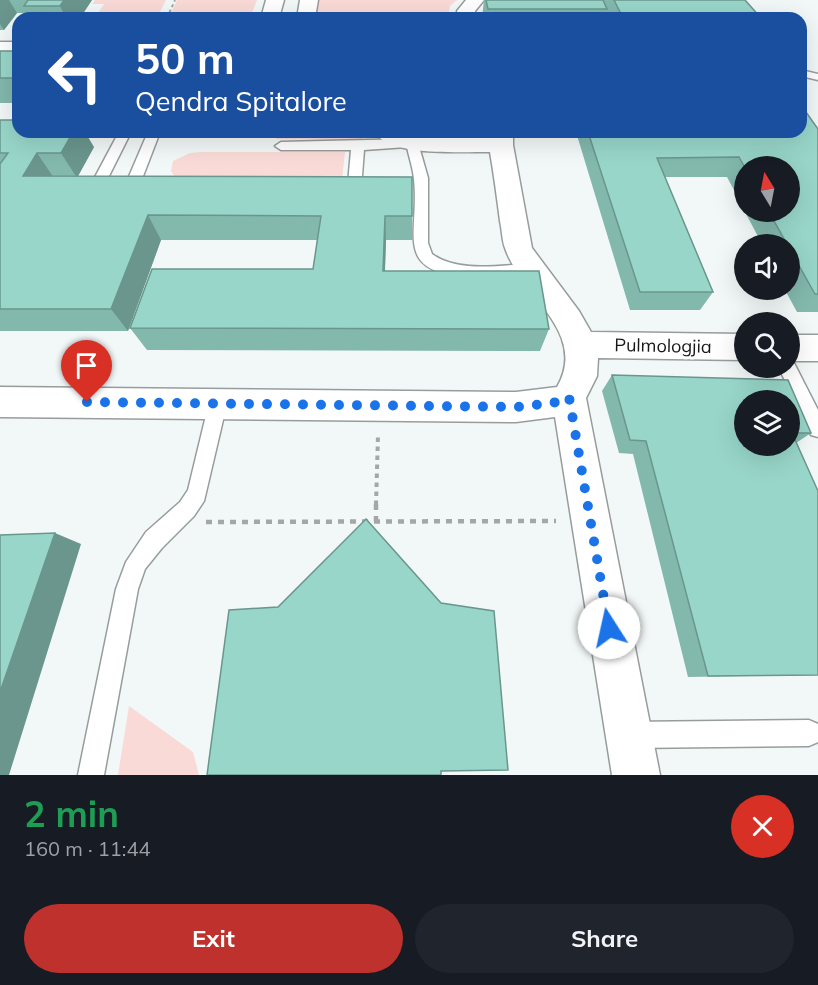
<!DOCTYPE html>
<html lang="en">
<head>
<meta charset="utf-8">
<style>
	:root { --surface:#171b24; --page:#20242c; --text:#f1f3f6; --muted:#9ea1a6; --accent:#bf312c }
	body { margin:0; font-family:Mulish,sans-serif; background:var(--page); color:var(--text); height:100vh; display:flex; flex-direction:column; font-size:22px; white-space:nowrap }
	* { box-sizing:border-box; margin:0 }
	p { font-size:20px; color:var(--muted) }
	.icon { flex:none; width:33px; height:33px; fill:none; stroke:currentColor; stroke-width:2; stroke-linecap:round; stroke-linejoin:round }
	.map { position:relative; height:775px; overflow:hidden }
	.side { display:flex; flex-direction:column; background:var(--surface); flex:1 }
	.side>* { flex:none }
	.banner { position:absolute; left:12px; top:12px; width:795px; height:126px; border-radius:18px; box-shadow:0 6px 24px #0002; background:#1a4fa0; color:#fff; overflow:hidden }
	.needle { width:39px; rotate:350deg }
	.controls { position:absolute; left:734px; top:156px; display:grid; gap:12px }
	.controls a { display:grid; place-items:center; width:66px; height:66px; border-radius:50%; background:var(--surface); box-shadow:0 6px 24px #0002; font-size:30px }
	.pin { position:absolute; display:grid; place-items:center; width:51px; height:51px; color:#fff; margin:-62px -26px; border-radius:50% 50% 50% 0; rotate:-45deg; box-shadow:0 0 6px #0007 }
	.pin .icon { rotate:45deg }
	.me { position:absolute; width:66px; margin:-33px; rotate:350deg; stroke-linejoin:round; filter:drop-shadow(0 0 4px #0008) }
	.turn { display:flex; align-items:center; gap:21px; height:126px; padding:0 24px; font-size:27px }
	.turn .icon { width:78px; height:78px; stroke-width:2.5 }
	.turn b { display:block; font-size:42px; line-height:51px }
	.round { display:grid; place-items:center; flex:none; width:63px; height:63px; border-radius:32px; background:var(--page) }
	.headline { display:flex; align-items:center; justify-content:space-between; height:102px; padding:0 24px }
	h1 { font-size:36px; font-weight:700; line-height:45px; color:#1e9e55 }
	.action { display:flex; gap:12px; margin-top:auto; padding:12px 24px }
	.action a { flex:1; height:69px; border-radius:36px; background:var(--accent); color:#fff; font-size:24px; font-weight:700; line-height:69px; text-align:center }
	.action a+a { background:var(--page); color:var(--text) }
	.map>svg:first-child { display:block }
	.green { fill:#f9dad6 }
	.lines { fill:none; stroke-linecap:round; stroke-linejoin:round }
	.service-casing { stroke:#979d9c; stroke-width:3 }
	.minor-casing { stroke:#979d9c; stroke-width:3 }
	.path-far2 { stroke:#a3a7a6; stroke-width:2; stroke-dasharray:3 3; stroke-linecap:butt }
	.path-far1 { stroke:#a3a7a6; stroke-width:4; stroke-dasharray:4.5 4.5; stroke-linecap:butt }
	.path { stroke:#a3a7a6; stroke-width:4.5; stroke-dasharray:6 6; stroke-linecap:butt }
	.service { fill:#fff; fill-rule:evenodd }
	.minor { fill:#fff; fill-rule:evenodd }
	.wall { fill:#83b8ad }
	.shaded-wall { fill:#6a968d }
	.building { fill:#98d6c9; stroke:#6a968d; stroke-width:1.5; fill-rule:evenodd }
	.route { stroke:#1a73e8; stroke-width:10; stroke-dasharray:0 18 }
	.labels { text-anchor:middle; stroke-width:6; stroke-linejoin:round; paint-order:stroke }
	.street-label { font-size:18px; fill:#151716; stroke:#fff }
</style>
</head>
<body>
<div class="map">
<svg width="818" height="775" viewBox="0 0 818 775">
	<rect width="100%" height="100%" fill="#f2f8f7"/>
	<path class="green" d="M95 0H166L157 18H95L104 4H92Z
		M177 0H257L250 18H169Z
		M314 0H457L450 6 448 18H310Z
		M278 132H361L364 134 362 140 276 139Z
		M201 152H345L342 180 183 179 174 176 171 171 173 161 190 153Z
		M129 706 193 752 199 775H118Z"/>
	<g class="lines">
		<defs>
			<path id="service" d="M801 70 818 74V80L801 76Z
				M119 132H131L107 180H97L95 177Z
				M148 132H160L140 184 149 185 151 188 144 192 126 191 124 188Z
				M412 139 418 143 428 178V243L432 254C458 273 500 265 530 264L535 266 538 270 535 274C517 280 491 278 471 277 391 273 420 234 414 179 413 168 409 157 407 147L364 150 361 188C356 195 340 195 335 188L337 185 348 184 351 150H281L275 146 281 142Z
				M789 361 794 363 818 410V437L811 435 779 368H789Z
				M218 395 224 397 227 403 204 501 194 516 162 548 145 569 138 589 104 775H78L116 589 126 562 146 532 180 502 188 490 209 403 212 397Z
				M809 720 818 724V742L809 746 629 748 620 744 616 735 620 726 629 722Z"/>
			<path id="minor" d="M266 0H284L279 18H261Z
				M300 0H318L315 18H297Z
				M466 0H484L475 11 476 18H458L457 11Z
				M0 42H18V54H0Z
				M374 132H402L412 136 490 138 491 132H513V145L532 248 579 311 591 332 744 334V360L598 358 597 376 586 398 660 775H612L555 417 516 422 0 417V387L516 392 557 387C589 332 521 296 505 248 502 240 502 230 500 221 497 198 494 175 490 152 461 151 392 158 374 132Z
				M789 335H818V361H789Z"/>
		</defs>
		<use href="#service" class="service-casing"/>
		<use href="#minor" class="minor-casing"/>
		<path class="path-far2" d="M167 18 175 0"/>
		<path class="path-far1" d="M376 505 378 435"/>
		<path class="path" d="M206 522 556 521
			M376 522V503"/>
		<use href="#service" class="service"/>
		<use href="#minor" class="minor"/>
	</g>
	<path class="wall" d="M0 0H92L80 18H30L28 13H17L4 30H0Z
		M484 0H745L761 18H482Z
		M0 51H18V103H0Z
		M0 120 94 147 78 176 412 177V240H386L385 271 549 329 540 351 147 350 130 328 313 269 317 240H161L128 331H0Z
		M818 129V312H797L785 290H789V244H762L745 212H789L744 166V209L727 177H665L713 292 700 310H630L576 132H801Z
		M612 375 811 433 796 443 818 491V675L688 677 633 454 619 453 602 391Z"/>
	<path class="shaded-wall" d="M0 0H9L17 13 4 30 0 24Z
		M64 0H92L80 18H66L60 6Z
		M61 132H85L94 147 77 178 61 153Z
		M37 153 54 178 23 176Z
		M148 215 161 240 128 331 111 309Z
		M385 216 386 240 384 294 383 271Z
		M55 533 81 544 9 775H0V692Z"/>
	<path class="building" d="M28 0H64L60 6H24Z
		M486 0H603L607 9H488Z
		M614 0H745L761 18H596H623Z
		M0 51H18V78H0Z
		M801 105 818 129V294H815L789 248V244H787L769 212H789V166H744L739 157 657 158 713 292H640L588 132H801Z
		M0 120H18V132H73L61 153H37L23 176 412 177V216H385L383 271H539L549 329 130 328 152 269H313L321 216 148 215 111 309H0V164L8 153H0Z
		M612 375 788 380 811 433H792L818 491V675L708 676 646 441 630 440ZM744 400H789V446H744Z
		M366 519 441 603 494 611 508 770 441 771V775H207L229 610 278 607Z
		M55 533 0 692V535Z"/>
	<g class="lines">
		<path class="route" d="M87 402 516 407 553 403 569 397 609 628"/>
	</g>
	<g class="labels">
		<g class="street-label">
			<text transform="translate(663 346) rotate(1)" y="6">Pulmologjia</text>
		</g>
	</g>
</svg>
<div class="controls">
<a><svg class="needle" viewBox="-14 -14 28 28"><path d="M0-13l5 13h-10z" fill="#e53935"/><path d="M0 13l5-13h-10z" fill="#9ea1a6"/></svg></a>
<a><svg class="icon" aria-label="sound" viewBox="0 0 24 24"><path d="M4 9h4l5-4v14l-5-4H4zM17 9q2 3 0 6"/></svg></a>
<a><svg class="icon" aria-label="search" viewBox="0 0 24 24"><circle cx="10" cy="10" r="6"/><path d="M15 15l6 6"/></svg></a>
<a><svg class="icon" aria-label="layers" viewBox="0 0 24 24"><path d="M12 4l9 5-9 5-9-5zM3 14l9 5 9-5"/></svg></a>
</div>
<div class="pin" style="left:87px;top:402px;background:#d93025"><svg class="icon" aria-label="arrive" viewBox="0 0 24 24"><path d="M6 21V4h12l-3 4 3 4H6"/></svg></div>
<svg class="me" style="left:609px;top:628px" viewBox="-20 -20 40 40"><circle r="19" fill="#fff"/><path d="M0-13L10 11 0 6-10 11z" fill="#1a73e8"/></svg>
<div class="banner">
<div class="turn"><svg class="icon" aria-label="left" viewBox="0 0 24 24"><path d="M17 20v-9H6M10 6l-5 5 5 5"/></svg><div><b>50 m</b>Qendra Spitalore</div></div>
</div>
</div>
<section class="side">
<div class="headline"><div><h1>2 min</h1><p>160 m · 11:44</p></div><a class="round" style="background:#d93025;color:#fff"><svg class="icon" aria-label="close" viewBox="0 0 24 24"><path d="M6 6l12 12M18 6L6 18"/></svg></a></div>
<div class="action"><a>Exit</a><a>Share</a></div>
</section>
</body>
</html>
